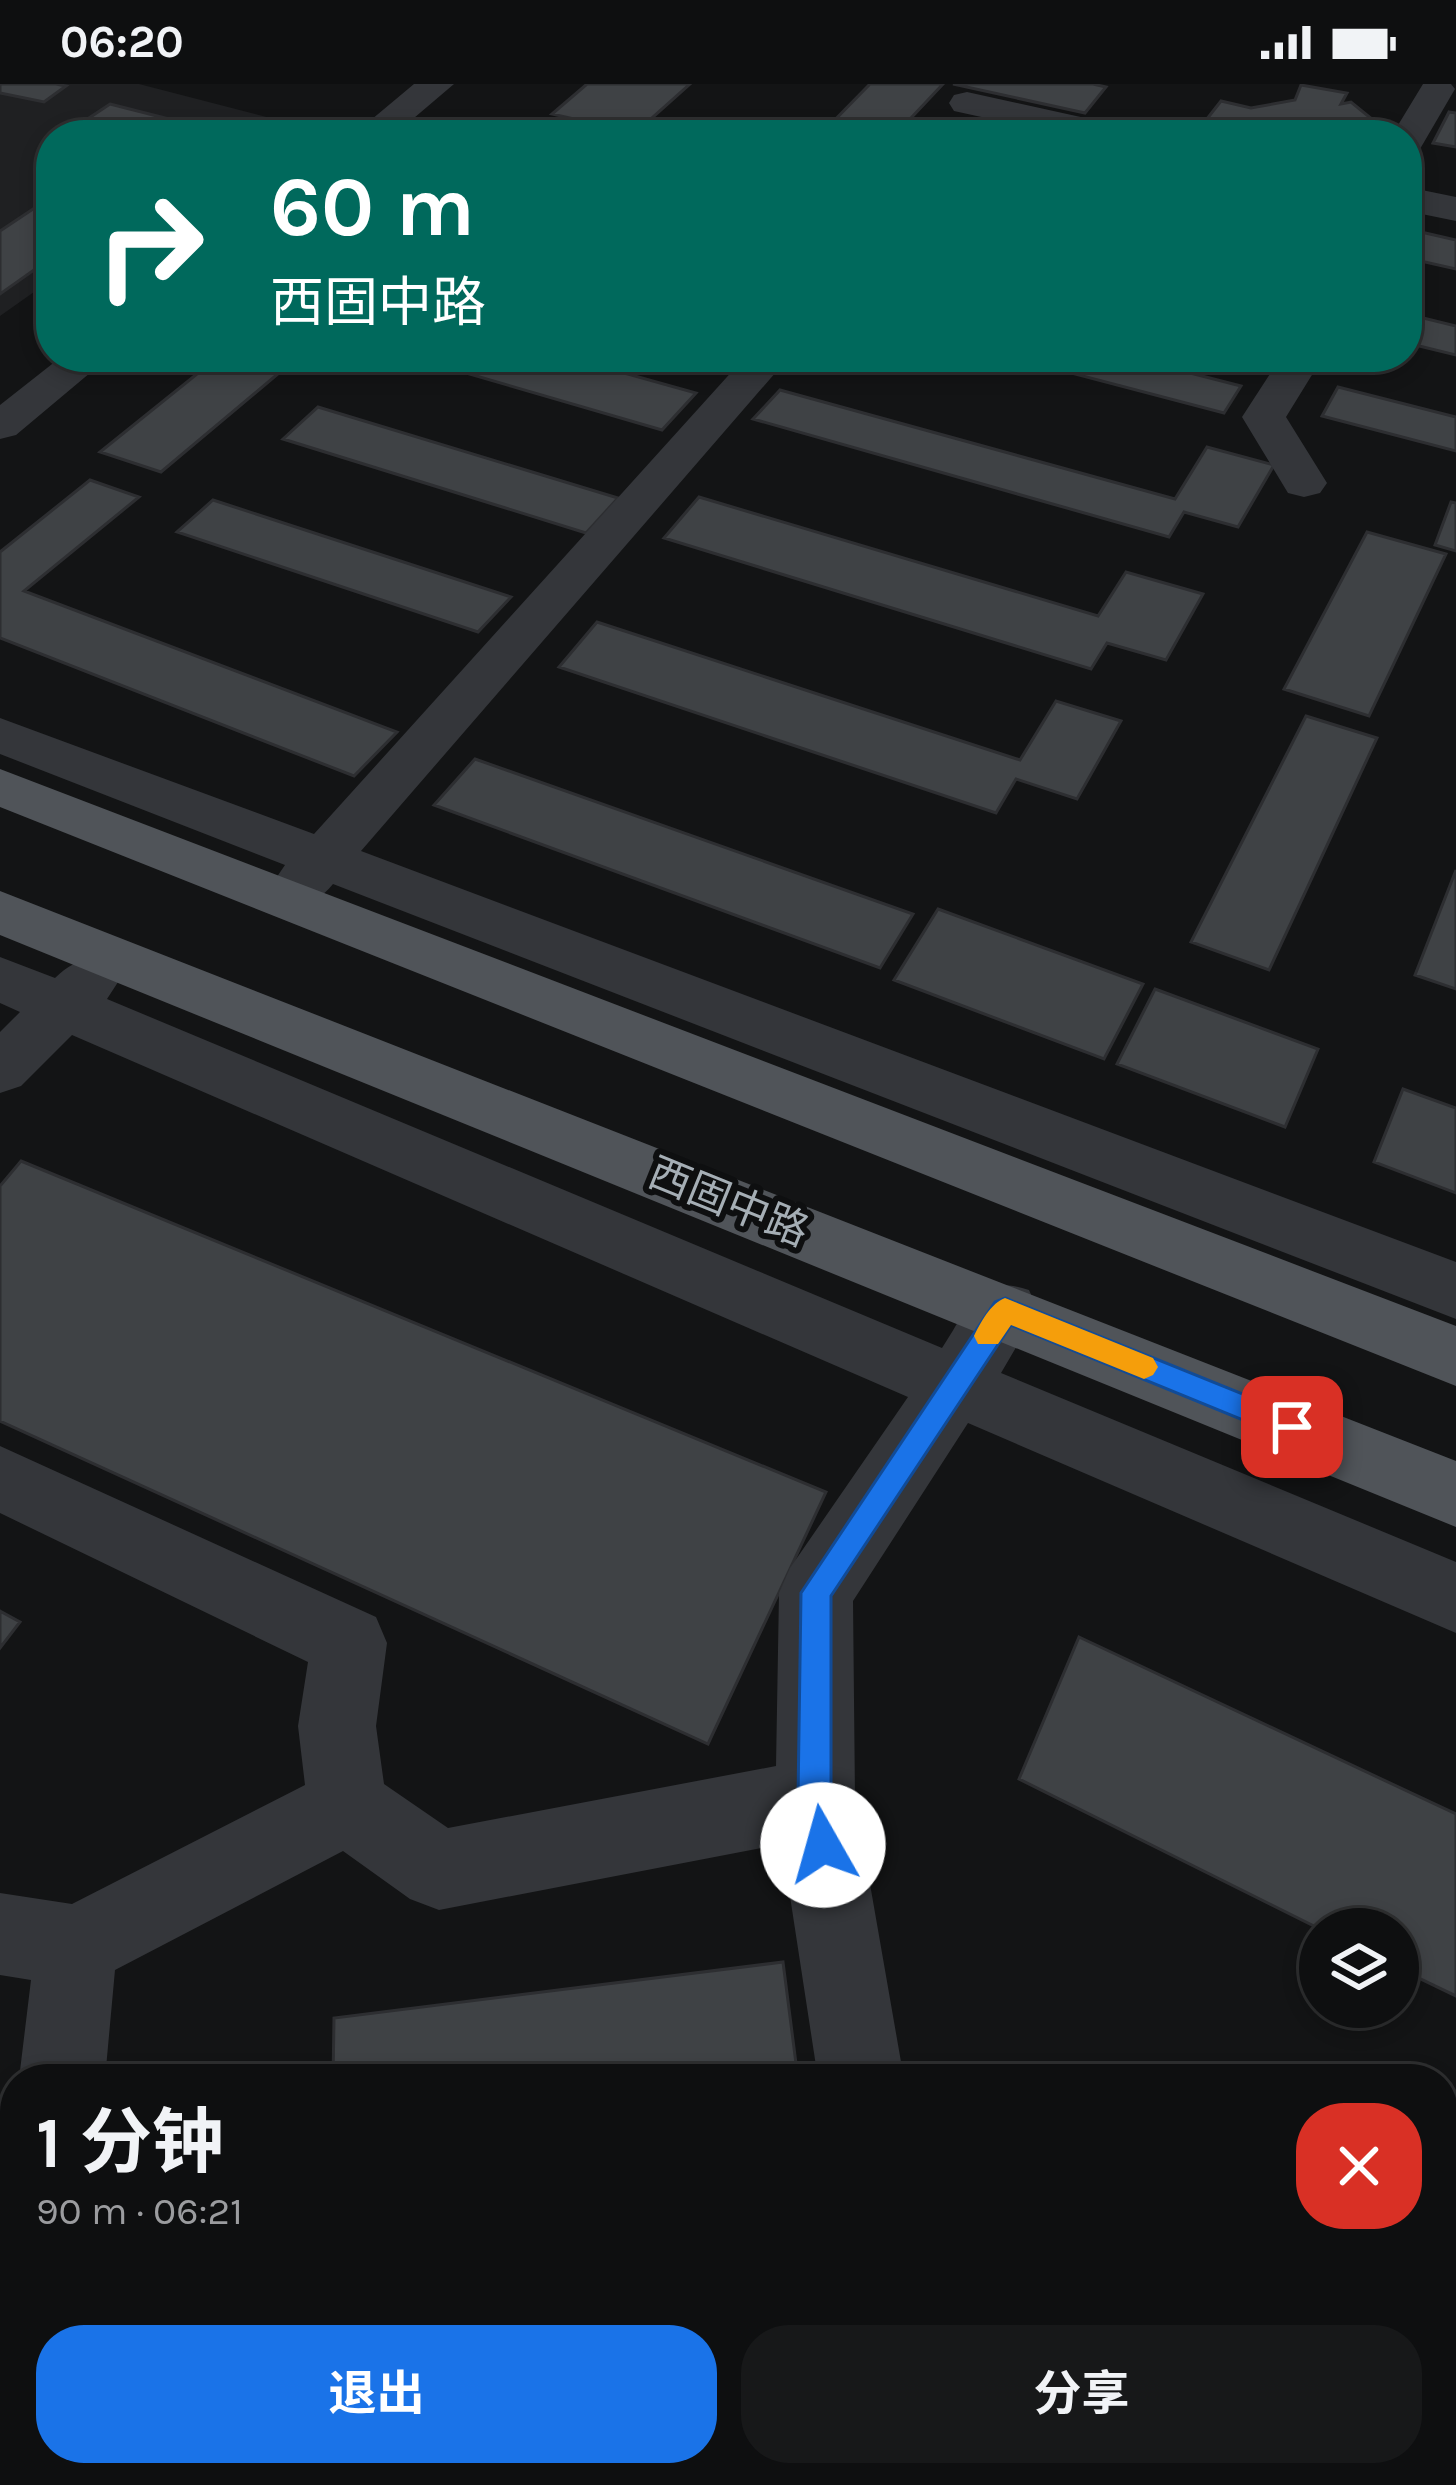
<!DOCTYPE html>
<html lang="zh">
<head>
<meta charset="utf-8">
<style>
	:root { --surface:#0e0f10; --page:#171819; --text:#f1f3f6; --muted:#9b9c9f; --line:#2e2f30; --accent:#1a73e8 }
	body { margin:0; font-family:Karla,"Noto Sans SC",sans-serif; background:var(--page); color:var(--text); height:100vh; display:flex; flex-direction:column; font-size:45px; white-space:nowrap }
	* { box-sizing:border-box; margin:0 }
	p { font-size:39px; color:var(--muted) }
	.icon { flex:none; width:66px; height:66px; fill:none; stroke:currentColor; stroke-width:2; stroke-linecap:round; stroke-linejoin:round }
	.map { position:relative; flex:1; overflow:hidden }
	.details { position:absolute; left:0px; top:1980px; width:1458px; height:423px; display:flex; flex-direction:column; background:var(--surface); border-radius:48px 48px 0 0; box-shadow:0 6px 18px #0003,0 0 0 3px var(--line) }
	.details>* { flex:none }
	.top-card { position:absolute; left:36px; top:36px; width:1386px; height:252px; border-radius:48px; box-shadow:0 6px 18px #0003,0 0 0 3px var(--line); background:#00695c; color:#fff; overflow:hidden }
	.fabs { position:absolute; left:1299px; top:1824px; display:grid; gap:24px }
	.fabs a { display:grid; place-items:center; width:120px; height:120px; border-radius:50%; background:var(--surface); box-shadow:0 6px 18px #0003,0 0 0 3px var(--line); font-size:60px }
	.pin { position:absolute; display:grid; place-items:center; width:102px; height:102px; color:#fff; margin:-51px; border-radius:24px; box-shadow:0 6px 18px #0006 }
	.me { position:absolute; width:132px; margin:-66px; rotate:353deg; stroke-linejoin:round; filter:drop-shadow(0 0 9px #0008) }
	.turn { display:flex; align-items:center; gap:42px; height:252px; padding:0 36px; font-size:54px }
	.turn .icon { width:156px; height:156px; stroke-width:2.5 }
	.turn b { display:block; font-size:84px; line-height:102px }
	.round { display:grid; place-items:center; flex:none; width:126px; height:126px; border-radius:48px; background:var(--page) }
	.overview { display:flex; align-items:center; justify-content:space-between; height:204px; padding:0 36px }
	h1 { font-size:72px; font-weight:700; line-height:90px }
	.cta { display:flex; gap:24px; margin-top:auto; padding:24px 36px }
	.cta a { flex:1; height:138px; border-radius:48px; background:var(--accent); color:#fff; font-size:48px; font-weight:700; line-height:138px; text-align:center }
	.cta a+a { background:var(--page); color:var(--text) }
	.status { display:flex; justify-content:space-between; align-items:center; height:84px; padding:0 60px; background:var(--surface); direction:ltr }
	.status svg { height:33px; fill:currentColor }
	.map>svg:first-child { display:block }
	.built { fill:#1f2022 }
	.building { fill:#3f4245; stroke:#2d2e31; stroke-width:3 }
	.lines { fill:none; stroke-linecap:round; stroke-linejoin:round }
	.minor { fill:#34363a; fill-rule:evenodd }
	.major { fill:#505459; fill-rule:evenodd }
	.route { fill:#1a73e8; stroke:#114b97; stroke-width:3 }
	.slow { fill:#f59e0b }
	.labels { text-anchor:middle; stroke-width:12; stroke-linejoin:round; paint-order:stroke }
	.street-label { font-size:42px; fill:#a5aeb5; stroke:#0e0f10 }
</style>
</head>
<body>
<div class="status"><b>06:20</b><svg viewBox="0 0 49 12"><path d="M0 12V9h3v3zM5 12V6h3v6zM10 12V3h3v9zM15 12V0h3v12zM26 1h20v11H26zM47 4h2v5h-2z"/></svg></div>
<div class="map">
<svg width="1456" height="2401" viewBox="0 0 1456 2401">
	<rect width="100%" height="100%" fill="#131415"/>
	<path class="built" d="M0 0H139L278 36 256 51H51V196L0 232Z"/>
	<path class="building" d="M0 0H56L66 2 44 18 0 9Z
		M587 0H690L635 49 552 30Z
		M870 0H943L895 51H820Z
		M953 0H1093L1106 3 1085 29Z
		M1301 1 1347 9 1341 20 1351 18 1378 40 1337 48 1341 51H1229L1219 43 1229 41 1206 36 1221 17 1251 24 1295 16Z
		M110 20 228 50 153 51 89 34Z
		M1449 28 1456 29V63L1433 59Z
		M51 113V174L0 210V147Z
		M1421 148 1456 156V185L1407 174Z
		M1407 230 1456 242V271L1407 259Z
		M218 273H298L161 388 100 368Z
		M411 273H567L696 309 662 346Z
		M1010 273H1128L1241 302 1224 329Z
		M1338 303 1456 333V367L1322 332Z
		M780 306 1175 415 1207 363 1274 381 1238 443 1184 428 1169 453 753 335Z
		M318 323 618 414 586 449 283 355Z
		M90 396 139 413 24 507 397 648 354 692 0 554V468Z
		M699 413 1098 532 1126 488 1203 510 1166 576 1107 559 1091 585 664 454Z
		M213 416 511 513 478 548 177 448Z
		M1451 418 1456 419V467L1435 461Z
		M1367 448 1446 470 1369 632 1284 605Z
		M597 538 1020 676 1056 617 1121 637 1077 715 1016 695 996 729 559 583Z
		M1306 632 1377 654 1269 886 1191 858Z
		M475 675 913 830 880 884 434 721Z
		M1456 786V905L1415 891Z
		M938 825 1143 900 1104 975 894 896Z
		M1155 905 1318 965 1285 1043 1117 980Z
		M1403 1005 1456 1024V1109L1374 1078Z
		M21 1077 826 1408 708 1660 0 1337V1102Z
		M0 1527 20 1538 0 1564Z
		M1079 1553 1456 1730V1912L1398 1884V1845H1320L1019 1695Z
		M783 1878 798 1995H333L334 1934Z
		M1058 2388H1184L1206 2401H1053Z"/>
	<g class="lines">
		<path class="minor" d="M414 0H454L394 51H353Z
			M1423 0H1451L1455 5 1420 65 1407 68V51H1392Z
			M967 8 1126 43 1131 51H1063L954 27 949 19 954 11Z
			M1407 103 1456 113V137L1407 127Z
			M61 273H109L16 351 0 355V321Z
			M745 273H789L361 767 1456 1178V1235L333 800C316 820 304 825 278 817L270 803 285 781 0 670V634L314 750Z
			M1281 273H1323L1286 333 1327 399 1320 409 1304 413 1288 409 1242 333Z
			M0 873 55 894C74 876 87 872 112 880L120 895 107 915 942 1264C967 1227 977 1188 1029 1206L1038 1226 1001 1289 1456 1478V1549L968 1339 853 1517 855 1714 904 1995H818L782 1760 439 1826 410 1815 343 1767 115 1886 105 1995H19L31 1896 0 1891V1809L72 1820 305 1701 298 1642 308 1578 0 1429V1362L376 1533 387 1559 376 1642 384 1700 448 1744 776 1682 779 1509 790 1484 908 1313 72 951 21 1002 0 1009V948L20 928 0 919Z
			M15 2343V2388H70L68 2401H0V2349Z
			M878 2388H974L976 2401H880Z"/>
		<path class="major" d="M0 685 1456 1242V1302L0 723Z
			M0 807 1456 1377V1443L0 851Z"/>
	</g>
	<path class="route" d="M1005 1214 1302 1334 1306 1343 1302 1352 1292 1356 1011 1241 831 1512V1714L839 1761 834 1772 823 1777 811 1772 798 1714 801 1509 995 1218Z"/>
	<path class="slow" d="M1005 1214 1153 1274 1158 1283 1153 1291 1144 1295 1011 1241 998 1260H978L974 1252C981 1238 990 1220 1005 1214Z"/>
	<g class="labels">
		<g class="street-label">
			<text transform="translate(729 1117) rotate(22)" y="15">西固中路</text>
		</g>
	</g>
</svg>
<div class="fabs">
<a><svg class="icon" aria-label="layers" viewBox="0 0 24 24"><path d="M12 4l9 5-9 5-9-5zM3 14l9 5 9-5"/></svg></a>
</div>
<div class="pin" style="left:1292px;top:1343px;background:#d93025"><svg class="icon" aria-label="arrive" viewBox="0 0 24 24"><path d="M6 21V4h12l-3 4 3 4H6"/></svg></div>
<svg class="me" style="left:823px;top:1761px" viewBox="-20 -20 40 40"><circle r="19" fill="#fff"/><path d="M0-13L10 11 0 6-10 11z" fill="#1a73e8"/></svg>
<div class="top-card">
<div class="turn"><svg class="icon" aria-label="right" viewBox="0 0 24 24"><path d="M7 20v-9h11M14 6l5 5-5 5"/></svg><div><b>60 m</b>西固中路</div></div>
</div>
<section class="details">
<div class="overview"><div><h1>1 分钟</h1><p>90 m · 06:21</p></div><a class="round" style="background:#d93025;color:#fff"><svg class="icon" aria-label="close" viewBox="0 0 24 24"><path d="M6 6l12 12M18 6L6 18"/></svg></a></div>
<div class="cta"><a>退出</a><a>分享</a></div>
</section>
</div>
</body>
</html>
